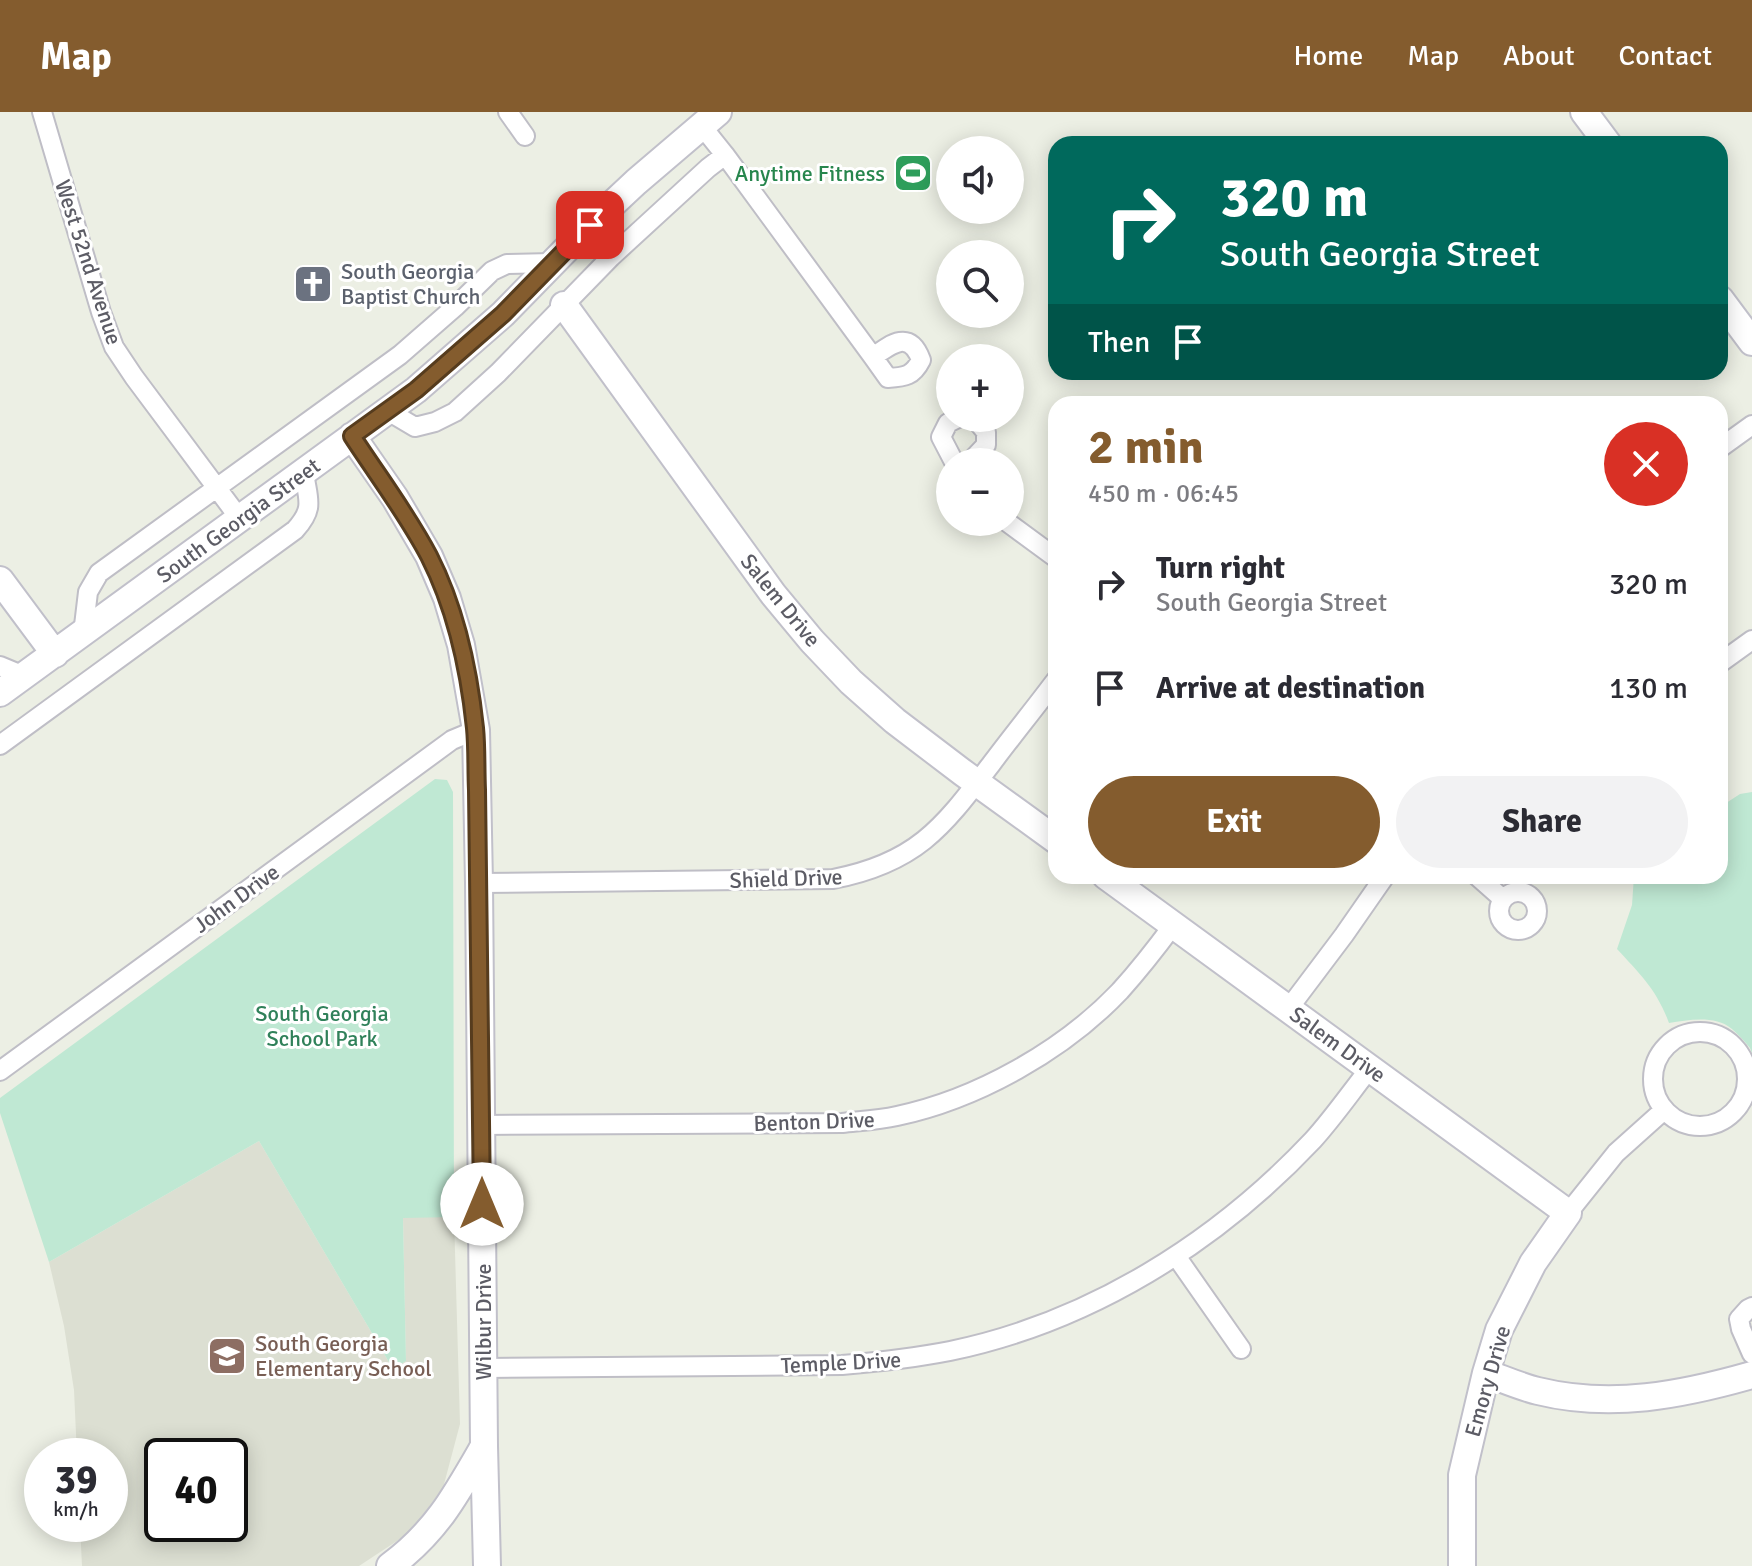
<!DOCTYPE html>
<html lang="en">
<head>
<meta charset="utf-8">
<style>
	:root { --surface:#fff; --page:#f2f2f3; --text:#2b2b33; --muted:#7c7c81; --accent:#845c2e }
	body { margin:0; font-family:Signika,sans-serif; background:var(--page); color:var(--text); height:100vh; display:flex; flex-direction:column; font-size:30px; white-space:nowrap }
	* { box-sizing:border-box; margin:0 }
	p { font-size:26px; color:var(--muted) }
	.icon { flex:none; width:44px; height:44px; fill:none; stroke:currentColor; stroke-width:2; stroke-linecap:round; stroke-linejoin:round }
	.map { position:relative; flex:1; overflow:hidden }
	.drawer { position:absolute; left:1048px; top:284px; width:680px; height:488px; display:flex; flex-direction:column; background:var(--surface); border-radius:24px; box-shadow:0 4px 20px #0003 }
	.drawer>* { flex:none }
	.banner { position:absolute; left:1048px; top:24px; width:680px; height:244px; border-radius:24px; box-shadow:0 4px 20px #0003; background:#00695c; color:#fff; overflow:hidden }
	.tools { position:absolute; left:936px; top:24px; display:grid; gap:16px }
	.tools a { display:grid; place-items:center; width:88px; height:88px; border-radius:50%; background:var(--surface); box-shadow:0 4px 20px #0003; font-size:40px }
	.speed { position:absolute; left:24px; top:1326px; display:flex; gap:16px; font-size:40px; font-weight:700; text-align:center }
	.speed>* { display:grid; place-content:center; width:104px; height:104px; border-radius:50%; background:var(--surface); box-shadow:0 4px 20px #0003; line-height:1 }
	.speed small { font-size:20px; font-weight:400 }
	.speed .limit { border:4px solid #111; border-radius:12px; background:#fff; color:#111 }
	.pin { position:absolute; display:grid; place-items:center; width:68px; height:68px; color:#fff; margin:-34px; border-radius:16px; box-shadow:0 4px 12px #0006 }
	.me { position:absolute; width:88px; margin:-44px; rotate:0deg; stroke-linejoin:round; filter:drop-shadow(0 0 6px #0008) }
	.turn { display:flex; align-items:center; gap:28px; height:168px; padding:0 40px; font-size:36px }
	.turn .icon { width:104px; height:104px; stroke-width:2.5 }
	.turn b { display:block; font-size:56px; line-height:68px }
	.then { display:flex; align-items:center; height:76px; padding:0 40px; background:#0003; gap:16px; font-size:30px }
	.round { display:grid; place-items:center; flex:none; width:84px; height:84px; border-radius:42px; background:var(--page) }
	.overview { display:flex; align-items:center; justify-content:space-between; height:136px; padding:0 40px }
	h1 { font-size:48px; font-weight:800; line-height:60px; color:var(--accent) }
	.primary-button { display:flex; gap:16px; margin-top:auto; padding:16px 40px }
	.primary-button a { flex:1; height:92px; border-radius:48px; background:var(--accent); color:#fff; font-size:32px; font-weight:800; line-height:92px; text-align:center }
	.primary-button a+a { background:var(--page); color:var(--text) }
	ul { padding:0; list-style:none }
	li { display:flex; align-items:center; gap:24px; height:104px; padding:0 40px }
	li div { flex:1 }
	li b { display:block; font-size:30px }
	li em { font-style:normal }
	header { display:flex; align-items:center; gap:48px; box-sizing:border-box; height:112px; padding:0 40px; background:var(--accent); color:#fff }
	header strong { font-size:38px }
	nav { display:flex; gap:44px; margin-inline-start:auto; font-size:28px }
	.map>svg:first-child { display:block }
	.education { fill:#dcdfd2; fill-rule:evenodd }
	.green { fill:#bfe8d3 }
	.lines { fill:none; stroke-linecap:round; stroke-linejoin:round }
	.street-casing { stroke:#bfbec6; stroke-width:22 }
	.secondary-casing { stroke:#c1c0ca; stroke-width:30 }
	.street { stroke:#fff; stroke-width:18 }
	.secondary { stroke:#fff; stroke-width:26 }
	.route-casing { stroke:#563c1e; stroke-width:20 }
	.route { stroke:#845c2e; stroke-width:14 }
	.labels { text-anchor:middle; stroke-width:6; stroke-linejoin:round; paint-order:stroke }
	.leisure-label { font-size:22px; fill:#27864d; stroke:#fff; text-anchor:end }
	.street-label { font-size:22px; fill:#5c5c65; stroke:#fff }
	.worship-label { font-size:22px; fill:#5b616d; stroke:#fff; text-anchor:start }
	.park-label { font-size:22px; fill:#30815a; stroke:#fff }
	.education-label { font-size:22px; fill:#785e54; stroke:#fff; text-anchor:start }
</style>
</head>
<body>
<header>
<strong>Map</strong>
<nav><a>Home</a><a>Map</a><a>About</a><a>Contact</a></nav>
</header>
<div class="map">
<svg width="1752" height="1454" viewBox="0 0 1752 1454">
	<rect width="100%" height="100%" fill="#ecefe4"/>
	<path class="education" d="M259 1029 393 1257 406 1249 403 1105H454L460 1312 443 1376 409 1421 359 1454H82L80 1412H110V1344H77L74 1278 64 1214 49 1150ZM162 1344H230V1412H162Z"/>
	<path class="green" d="M435 667 447 668 453 680 454 1105 403 1106 406 1249 393 1257 259 1029 49 1150 0 1001V986Z
		M1752 680V941L1750 936C1745 930 1739 923 1732 917 1715 903 1689 908 1669 911 1657 878 1640 862 1617 837L1632 793 1634 764H1720V695L1740 682Z"/>
	<g class="lines">
		<defs>
			<path id="street" d="M42 0 101 200 114 235 134 265 240 407
				M508 0 525 24
				M701 13 725 43 873 245 888 266C905 265 913 264 921 248 910 218 892 231 873 245
				M388 299 415 315 435 310 455 300 498 261 611 145 708 56 725 43
				M1720 336 1752 313
				M954 350 941 325 948 311 958 306
				M970 350 986 333V320L975 307 973 306
				M1007 410 1056 446
				M83 522 88 480 99 461 400 243 455 195 492 159 507 152 552 151
				M1720 551 1752 528
				M0 554 24 564
				M0 633 295 418C315 396 308 388 304 361
				M1477 764 1503 787
				M479 771 833 767C917 751 943 715 992 651 1013 623 1035 596 1056 568
				M1499 799a19 19 0 1 1 38 0a19 19 0 1 1-38 0Z
				M1289 896 1344 823 1385 764
				M1653 967a47 47 0 1 1 94 0a47 47 0 1 1-94 0Z
				M0 959 452 628 476 618
				M481 1013 842 1011C860 1009 879 1008 897 1004 977 987 1063 939 1120 879 1139 858 1157 835 1174 812
				M1568 1101 1616 1041 1664 998
				M1176 1144 1241 1237
				M1752 1195 1748 1197 1739 1207 1741 1217 1752 1242
				M484 1256 842 1253C878 1250 914 1246 950 1239 1090 1210 1216 1131 1313 1028 1333 1006 1351 980 1370 956"/>
			<path id="secondary" d="M1584 0 1608 32
				M1720 187 1752 230
				M564 193 773 482 812 529 851 570 895 609 962 660 1056 728
				M352 324 395 386 429 444 447 486 461 533 476 618 479 771 484 1334 487 1454
				M0 468 55 542
				M0 581 416 278 503 202 590 113 636 70 718 0
				M1106 764 1568 1101 1533 1151 1499 1218 1486 1261 1462 1363V1454
				M1486 1261C1503 1267 1521 1275 1538 1279 1611 1297 1682 1283 1752 1263
				M390 1454C436 1420 456 1383 484 1334"/>
		</defs>
		<use href="#street" class="street-casing"/>
		<use href="#secondary" class="secondary-casing"/>
		<use href="#street" class="street"/>
		<use href="#secondary" class="secondary"/>
	</g>
	<g class="lines">
		<defs>
			<path id="route" d="M482 1092 477 678C476 657 477 636 475 616 469 558 456 497 429 444 407 402 378 364 352 324L416 278 503 202 590 113"/>
		</defs>
		<use href="#route" class="route-casing"/>
		<use href="#route" class="route"/>
	</g>
	<defs>
		<symbol id="stadium-square" viewBox="-11 -11 22 22"><rect x="-9" y="-9" width="18" height="18" rx="4" fill="#2e9e5b" stroke="#fff"/><path d="M0-5a6.5 5 0 1 0 0 10a6.5 5 0 1 0 0-10ZM-3.5-1.8h7v3.6h-7Z" fill="#fff"/></symbol>
		<symbol id="church-square" viewBox="-11 -11 22 22"><rect x="-9" y="-9" width="18" height="18" rx="4" fill="#6b7280" stroke="#fff"/><path d="M-1.2-6h2.4v3.5h3.3v2.4h-3.3V6h-2.4V-.1h-3.3v-2.4h3.3Z" fill="#fff"/></symbol>
		<symbol id="school-square" viewBox="-11 -11 22 22"><rect x="-9" y="-9" width="18" height="18" rx="4" fill="#8d6e63" stroke="#fff"/><path d="M0-5L7-2L0 1L-7-2ZM-4 1L0 2.5L4 1V4Q0 6-4 4Z" fill="#fff"/></symbol>
	</defs>
	<g fill-rule="evenodd">
		<use href="#stadium-square" x="891" y="39" width="44" height="44"/>
		<use href="#church-square" x="291" y="150" width="44" height="44"/>
		<use href="#school-square" x="205" y="1222" width="44" height="44"/>
	</g>
	<g class="labels">
		<g class="leisure-label">
			<text x="885" y="69">Anytime Fitness</text>
		</g>
		<g class="street-label">
			<text transform="translate(89 150) rotate(72)" y="8">West 52nd Avenue</text>
			<text transform="translate(238 408) rotate(-36)" y="8">South Georgia Street</text>
			<text transform="translate(781 488) rotate(51)" y="8">Salem Drive</text>
			<text transform="translate(786 766) rotate(-2)" y="8">Shield Drive</text>
			<text transform="translate(236 786) rotate(-36)" y="8">John Drive</text>
			<text transform="translate(1338 932) rotate(36)" y="8">Salem Drive</text>
			<text transform="translate(814 1009) rotate(-2)" y="8">Benton Drive</text>
			<text transform="translate(483 1210) rotate(-90)" y="8">Wilbur Drive</text>
			<text transform="translate(841 1250) rotate(-3)" y="8">Temple Drive</text>
			<text transform="translate(1487 1269) rotate(-74)" y="8">Emory Drive</text>
		</g>
		<g class="worship-label">
			<text x="341" y="167">South Georgia<tspan x="341" dy="25">Baptist Church</tspan></text>
		</g>
		<g class="park-label">
			<text x="322" y="909">South Georgia<tspan x="322" dy="25">School Park</tspan></text>
		</g>
		<g class="education-label">
			<text x="255" y="1239">South Georgia<tspan x="255" dy="25">Elementary School</tspan></text>
		</g>
	</g>
</svg>
<div class="tools">
<a><svg class="icon" aria-label="sound" viewBox="0 0 24 24"><path d="M4 9h4l5-4v14l-5-4H4zM17 9q2 3 0 6"/></svg></a>
<a><svg class="icon" aria-label="search" viewBox="0 0 24 24"><circle cx="10" cy="10" r="6"/><path d="M15 15l6 6"/></svg></a>
<a>+</a>
<a>−</a>
</div>
<div class="speed"><div>39<small>km/h</small></div><div class="limit">40</div></div>
<div class="pin" style="left:590px;top:113px;background:#d93025"><svg class="icon" aria-label="arrive" viewBox="0 0 24 24"><path d="M6 21V4h12l-3 4 3 4H6"/></svg></div>
<svg class="me" style="left:482px;top:1092px" viewBox="-20 -20 40 40"><circle r="19" fill="#fff"/><path d="M0-13L10 11 0 6-10 11z" fill="#845c2e"/></svg>
<div class="banner">
<div class="turn"><svg class="icon" aria-label="right" viewBox="0 0 24 24"><path d="M7 20v-9h11M14 6l5 5-5 5"/></svg><div><b>320 m</b>South Georgia Street</div></div>
<div class="then">Then<svg class="icon" aria-label="arrive" viewBox="0 0 24 24"><path d="M6 21V4h12l-3 4 3 4H6"/></svg></div>
</div>
<section class="drawer">
<div class="overview"><div><h1>2 min</h1><p>450 m · 06:45</p></div><a class="round" style="background:#d93025;color:#fff"><svg class="icon" aria-label="close" viewBox="0 0 24 24"><path d="M6 6l12 12M18 6L6 18"/></svg></a></div>
<ul>
<li><svg class="icon" aria-label="right" viewBox="0 0 24 24"><path d="M7 20v-9h11M14 6l5 5-5 5"/></svg><div><b>Turn right</b><p>South Georgia Street</p></div><em>320 m</em></li>
<li><svg class="icon" aria-label="arrive" viewBox="0 0 24 24"><path d="M6 21V4h12l-3 4 3 4H6"/></svg><div><b>Arrive at destination</b></div><em>130 m</em></li>
</ul>
<div class="primary-button"><a>Exit</a><a>Share</a></div>
</section>
</div>
</body>
</html>
